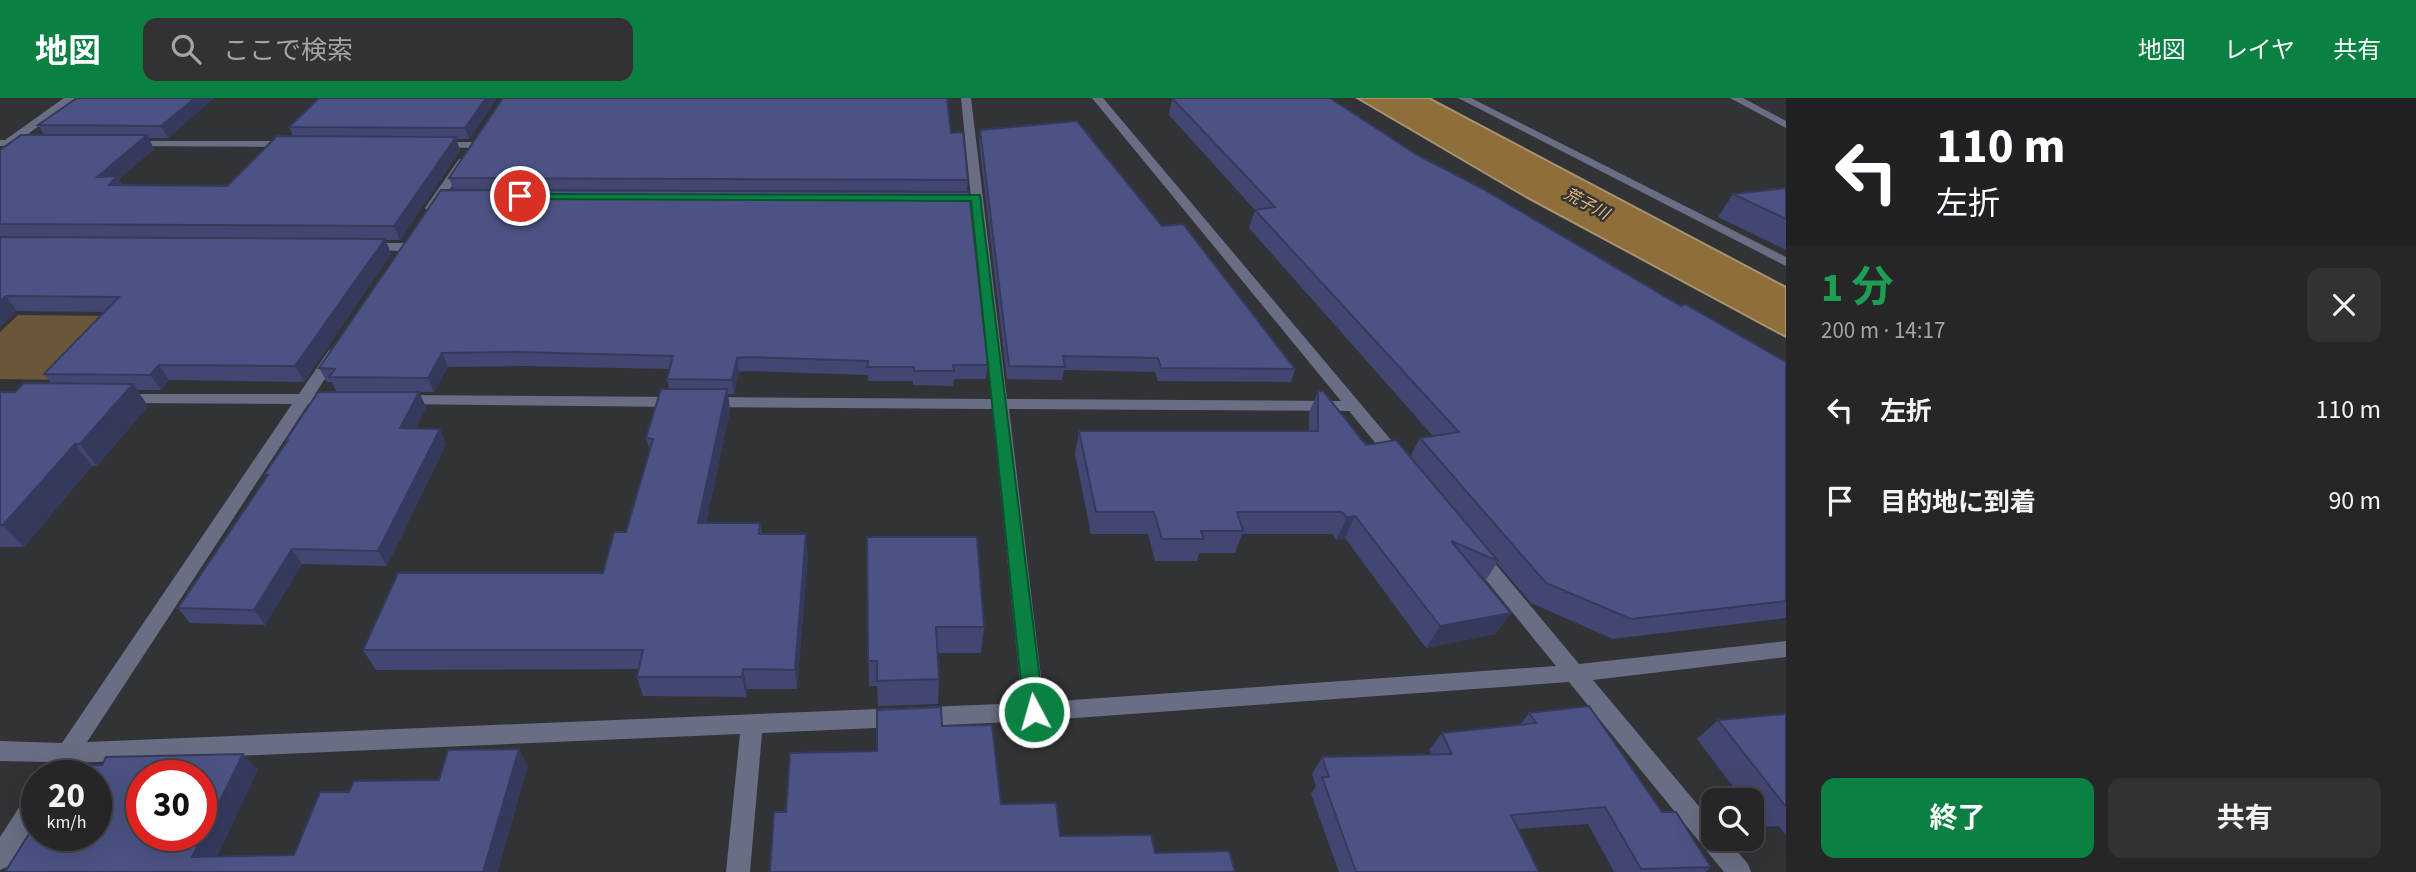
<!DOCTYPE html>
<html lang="ja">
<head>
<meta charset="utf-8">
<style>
	:root { --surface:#262628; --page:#323234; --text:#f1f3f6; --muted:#a4a5a8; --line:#424345; --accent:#0b8043 }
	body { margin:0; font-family:"Source Sans 3","Noto Sans JP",sans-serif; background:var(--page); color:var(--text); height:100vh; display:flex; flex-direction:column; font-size:26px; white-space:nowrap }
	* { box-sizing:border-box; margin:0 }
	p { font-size:23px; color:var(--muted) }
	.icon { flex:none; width:38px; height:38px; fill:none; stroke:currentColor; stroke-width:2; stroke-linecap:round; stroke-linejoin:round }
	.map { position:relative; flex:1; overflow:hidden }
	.side { display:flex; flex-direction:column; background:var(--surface); width:630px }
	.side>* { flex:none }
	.top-card { background:#202124; color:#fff; overflow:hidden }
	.controls { position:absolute; left:1701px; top:690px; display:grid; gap:14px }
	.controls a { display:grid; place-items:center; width:63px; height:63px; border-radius:14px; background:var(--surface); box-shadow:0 7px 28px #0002,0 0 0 2px var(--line); font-size:35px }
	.speed { position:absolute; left:21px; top:662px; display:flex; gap:14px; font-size:35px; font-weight:700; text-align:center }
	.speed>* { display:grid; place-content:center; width:91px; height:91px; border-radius:50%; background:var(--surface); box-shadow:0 7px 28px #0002,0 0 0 2px var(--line); line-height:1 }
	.speed small { font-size:18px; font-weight:400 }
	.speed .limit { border:10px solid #d22; background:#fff; color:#111 }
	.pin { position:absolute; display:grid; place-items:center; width:60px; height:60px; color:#fff; margin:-30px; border:4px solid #fff; border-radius:50%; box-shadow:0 2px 7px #0007 }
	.me { position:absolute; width:77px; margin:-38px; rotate:354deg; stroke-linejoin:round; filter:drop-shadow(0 0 5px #0008) }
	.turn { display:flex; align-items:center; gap:24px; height:147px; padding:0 35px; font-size:32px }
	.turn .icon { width:91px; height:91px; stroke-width:2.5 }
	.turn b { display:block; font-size:49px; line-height:60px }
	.round { display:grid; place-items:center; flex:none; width:74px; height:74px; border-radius:14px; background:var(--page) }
	.head { display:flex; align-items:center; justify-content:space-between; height:119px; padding:0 35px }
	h1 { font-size:42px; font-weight:700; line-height:52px; color:#1e9e55 }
	.button { display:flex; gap:14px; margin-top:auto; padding:14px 35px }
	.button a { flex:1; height:80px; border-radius:14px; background:var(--accent); color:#fff; font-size:28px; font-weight:700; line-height:80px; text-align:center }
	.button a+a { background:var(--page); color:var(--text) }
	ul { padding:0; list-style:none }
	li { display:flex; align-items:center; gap:21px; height:91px; padding:0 35px }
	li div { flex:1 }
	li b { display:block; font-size:26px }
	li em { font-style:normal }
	header { display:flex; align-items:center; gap:42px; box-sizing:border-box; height:98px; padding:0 35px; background:var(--accent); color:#fff }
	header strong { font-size:33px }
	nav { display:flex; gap:38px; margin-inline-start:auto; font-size:24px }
	.search { width:490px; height:63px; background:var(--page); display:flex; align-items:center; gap:18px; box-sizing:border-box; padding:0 24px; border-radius:14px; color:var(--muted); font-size:26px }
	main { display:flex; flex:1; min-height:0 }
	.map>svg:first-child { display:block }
	.green { fill:#6a573a }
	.water { fill:#8e6e3b; stroke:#a9926f; stroke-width:2 }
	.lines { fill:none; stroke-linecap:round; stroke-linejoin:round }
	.minor { fill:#696e84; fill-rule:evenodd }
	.wall { fill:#414772 }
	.shaded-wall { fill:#353a5c }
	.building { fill:#4c5384; stroke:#353a5c; stroke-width:2; fill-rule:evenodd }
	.route { fill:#0b8043; stroke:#07532c; stroke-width:2 }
	.labels { text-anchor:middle; stroke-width:5; stroke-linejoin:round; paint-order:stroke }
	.far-water-label { font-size:16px; font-style:italic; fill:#efc073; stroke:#323336 }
</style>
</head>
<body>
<header>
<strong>地図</strong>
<div class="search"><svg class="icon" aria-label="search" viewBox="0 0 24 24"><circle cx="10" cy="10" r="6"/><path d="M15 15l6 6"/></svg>ここで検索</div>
<nav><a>地図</a><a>レイヤ</a><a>共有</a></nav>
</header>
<main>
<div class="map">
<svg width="1786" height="774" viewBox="0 0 1786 774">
	<rect width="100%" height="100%" fill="#323336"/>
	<path class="green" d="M18 217 121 218 59 282 0 281V234Z"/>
	<path class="water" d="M1357 0H1429L1786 189V239L1524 98Z"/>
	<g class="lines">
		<path class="minor" d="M64 0H76L20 42 36 43V47L0 48V42H5Z
			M961 0H971L1007 301 1341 303 1092 0H1103L1407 361 1398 367 1392 365 1349 313 1009 311 1044 604 1556 568 1469 461 1467 456 1469 451H1483L1579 566 1786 543V559L1593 582 1713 725V740H1726L1748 766 1751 774H1724L1569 584 1034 623 762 635 750 774H726L740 636 74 665 66 677H42L49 664 0 663V643L62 645 292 306 119 305 113 304 111 300 113 296H299L329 252 334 250 342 255 315 296H336L344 301 336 306H308L87 644 1022 605 992 311 707 309 699 304 707 299 991 301Z
			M1458 0H1471L1786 159V168Z
			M1730 0H1743L1786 23V30Z
			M127 43H291L297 46 291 49 123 48V44Z
			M435 44H473L479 47 473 50 431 49 429 47Z
			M459 61 469 63 435 113H427L425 110Z
			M367 145H405L412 149 405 153 362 152 360 149Z
			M399 297 679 299 687 304 679 309 393 306 391 302 393 298Z
			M37 691V723L9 768 0 772V739L29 694Z"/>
	</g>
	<path class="wall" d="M77 0H214L168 40H148L154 51 119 81 122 87 227 88 293 38 289 29 497 0 469 41H456L460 53 400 142H386L391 156 304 284 169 282 161 292H137L148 308 97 368H92L24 449H0V294H15L51 285 44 276 104 214 17 213 0 229V52L44 37 38 27Z
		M1172 0 1417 57 1681 208 1786 264V520L1613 541 1531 505 1497 465 1485 483 1511 515 1495 536 1426 550 1345 440 1336 442 1332 436H1242L1235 455H1199L1197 463H1155L1148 436H1091L1075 356 1079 333H1309V315L1318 293 1366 347 1410 359 1420 340 1433 338 1249 130 1255 112 1169 17Z
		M980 32 1162 128 1295 271 1291 284 1158 283 1155 274 1064 272 1062 282 1007 281 979 44Z
		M951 35 968 82 967 93 453 91 449 80Z
		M1786 90V152L1718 119 1733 96Z
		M441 92 988 267 986 281H954L953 288 913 287V283H868V277L748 273 739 274 734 296H728L730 312 706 425H760L762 436 808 456 797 591H747L746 599 643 598 637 579 638 571 376 572 363 552 603 475 626 434 650 353 646 340 669 291 667 281 669 271 524 268 448 269 434 294 336 293 332 284H327L319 270Z
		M419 294 426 309 415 331 446 346 387 468 302 466 265 527 190 525 178 510 266 380 264 377 287 344 286 342Z
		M867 439 984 529 981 555H938L939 581 938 606 878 608 877 588H869Z
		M1529 615 1662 714 1711 769 1705 774H1614L1588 726 1518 731 1538 774H1339L1311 696 1316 688 1312 676 1322 659 1432 657 1429 652 1442 635 1520 627Z
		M1786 616V737L1779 728 1763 729 1752 714V702H1743L1697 641 1718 622Z"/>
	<path class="shaded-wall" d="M195 0H214L168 40 161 28Z
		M486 0H497L469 41 465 30Z
		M147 37 154 51 119 81 126 92 118 101 97 79Z
		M456 39 460 53 400 142 394 128Z
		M385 141 391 156 304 284 295 268Z
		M6 198 17 213 0 229V203Z
		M442 255 448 269 434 294 428 280Z
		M737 260 739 274 734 296 732 282Z
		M159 267 169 282 161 292 150 277Z
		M133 286 148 308 97 368 80 346Z
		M727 291 730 312 702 445 698 425Z
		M419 294 426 309 407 346 400 330Z
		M440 331 446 346 387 468 378 453Z
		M75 346 92 368 24 449 3 427Z
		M1355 418 1345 440 1336 442 1347 420Z
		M806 436 808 456 797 591 795 572Z
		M292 451 302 466 265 527 254 512Z
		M1511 515 1495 536 1426 550 1440 528Z
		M743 571 747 591 746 599 742 579Z
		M519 651 528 668 498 774H483Z
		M243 656 258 672 210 774 192 759Z"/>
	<path class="building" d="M77 0H195L161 28 38 27Z
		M319 0H486L465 30 289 29Z
		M503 0H947L951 35 963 34 968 82 449 80Z
		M1172 0H1330L1417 57 1483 91 1681 208 1685 206 1786 264V503L1631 521 1546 485 1420 340 1459 334 1255 112 1275 109Z
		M1077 23 1162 128 1183 126 1295 271 1161 270 1158 260 1063 258 1065 269 1009 268 980 32Z
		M21 37H147L97 79 117 78 109 87 227 88 277 38 456 39 394 128 0 126V52Z
		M1786 90V121L1733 96Z
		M441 92 969 94 988 267H953L954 273H914V269H867L868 263 747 259 737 260 732 282 667 281 673 258 519 254 442 255 428 280 329 279 335 271 319 270Z
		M0 139 385 141 295 268 159 267 150 277 44 276 119 199 6 198 0 203Z
		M24 285 133 286 80 346H75L3 427H0V294H15Z
		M661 291H727L698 425H760L759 436H806L795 572 743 571 742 579H637L643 552H363L398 475H603L614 434H626L653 341 646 340Z
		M1318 293H1323L1366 347 1396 342 1498 463 1451 443 1511 515 1440 528 1355 418 1347 420 1342 414H1237L1243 433H1201L1204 441H1162L1154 414H1096L1079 333H1318Z
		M318 294H419L400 330 440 331 378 453 292 451 254 512 178 510 268 377H264L288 342H286Z
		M867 439H977L984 529H936L939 581 877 583V563H868Z
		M1589 608 1662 714H1676L1711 769 1641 771 1605 709 1511 717 1539 774H1356L1322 679H1329L1322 659 1452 656 1442 635 1536 625 1529 615Z
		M941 609 942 628 992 627 1001 706 1056 705 1060 738 1151 737 1155 755 1229 753 1235 774H770L774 714H786L790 655 877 653V612Z
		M1786 616V709L1718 622Z
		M519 651 483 774H5L37 723V737H96V677H75L81 667H102L106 659 243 656 192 759 294 757 320 694H349L354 683 439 682 448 652ZM142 677H201V737H142Z"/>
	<path class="route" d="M516 96 980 97 1044 614 1041 620 1034 622 1027 620 1024 614 971 103 520 101 516 100Z"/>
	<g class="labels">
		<g class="far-water-label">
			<text transform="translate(1587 105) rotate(28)" y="6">荒子川</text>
		</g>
	</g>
</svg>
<div class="controls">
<a><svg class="icon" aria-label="search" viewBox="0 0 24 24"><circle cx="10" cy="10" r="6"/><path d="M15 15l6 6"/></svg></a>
</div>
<div class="speed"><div>20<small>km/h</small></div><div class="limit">30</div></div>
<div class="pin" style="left:520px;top:98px;background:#d93025"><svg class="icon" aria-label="arrive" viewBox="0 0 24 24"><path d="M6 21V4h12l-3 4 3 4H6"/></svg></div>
<svg class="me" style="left:1034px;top:614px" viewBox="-20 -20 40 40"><circle r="17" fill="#0b8043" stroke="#fff" stroke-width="3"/><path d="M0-11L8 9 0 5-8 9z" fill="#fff"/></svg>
</div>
<section class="side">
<div class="top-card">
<div class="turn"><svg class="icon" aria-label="left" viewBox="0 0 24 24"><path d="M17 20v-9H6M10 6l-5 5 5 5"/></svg><div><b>110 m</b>左折</div></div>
</div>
<div class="head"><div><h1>1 分</h1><p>200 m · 14:17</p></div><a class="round"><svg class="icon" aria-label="close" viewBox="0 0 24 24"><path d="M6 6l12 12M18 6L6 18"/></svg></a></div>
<ul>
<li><svg class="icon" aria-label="left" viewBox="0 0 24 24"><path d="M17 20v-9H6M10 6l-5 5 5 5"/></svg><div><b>左折</b></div><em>110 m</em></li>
<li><svg class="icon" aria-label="arrive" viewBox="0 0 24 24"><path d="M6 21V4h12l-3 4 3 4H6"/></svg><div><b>目的地に到着</b></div><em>90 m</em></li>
</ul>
<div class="button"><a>終了</a><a>共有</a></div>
</section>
</main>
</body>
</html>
